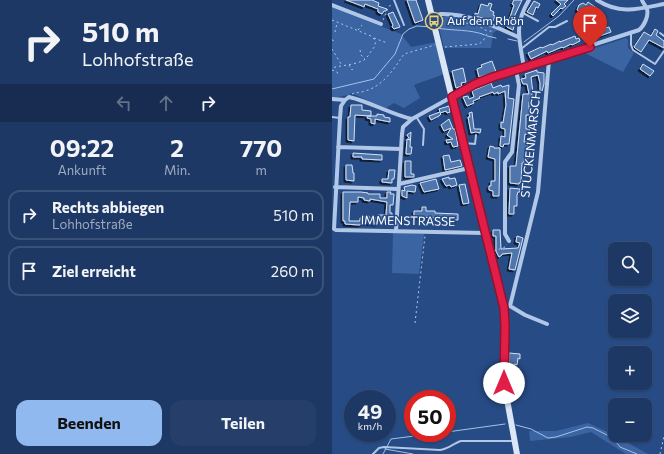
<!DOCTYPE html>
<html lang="de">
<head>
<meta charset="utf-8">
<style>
	:root { --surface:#1d3864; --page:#253f6a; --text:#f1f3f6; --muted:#a0acbf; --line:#3b5278; --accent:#90b9f0 }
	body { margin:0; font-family:Commissioner,sans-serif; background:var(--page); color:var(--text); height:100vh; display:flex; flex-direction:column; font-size:15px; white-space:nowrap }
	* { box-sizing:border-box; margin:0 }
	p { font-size:13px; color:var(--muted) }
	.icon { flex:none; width:22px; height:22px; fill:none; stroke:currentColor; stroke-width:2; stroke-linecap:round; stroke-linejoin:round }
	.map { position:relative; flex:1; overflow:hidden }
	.panel { display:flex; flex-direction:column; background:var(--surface); width:332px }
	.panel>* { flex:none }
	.top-card { background:#1d3864; color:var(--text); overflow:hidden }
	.fabs { position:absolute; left:276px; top:242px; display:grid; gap:8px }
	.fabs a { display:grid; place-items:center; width:44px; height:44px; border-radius:8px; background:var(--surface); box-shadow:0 1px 3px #0004,0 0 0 1px var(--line); font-size:20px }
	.speed { position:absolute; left:12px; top:390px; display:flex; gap:8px; font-size:20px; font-weight:700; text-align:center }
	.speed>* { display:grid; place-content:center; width:52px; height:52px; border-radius:50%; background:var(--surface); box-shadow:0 1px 3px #0004,0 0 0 1px var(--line); line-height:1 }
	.speed small { font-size:10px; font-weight:400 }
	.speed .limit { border:6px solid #d22; background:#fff; color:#111 }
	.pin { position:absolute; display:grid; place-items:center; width:34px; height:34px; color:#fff; margin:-41px -17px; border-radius:50% 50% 50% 0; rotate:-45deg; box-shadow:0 0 4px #0007 }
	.pin .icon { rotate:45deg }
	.me { position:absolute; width:44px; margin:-22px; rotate:0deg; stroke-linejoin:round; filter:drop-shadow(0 0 3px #0008) }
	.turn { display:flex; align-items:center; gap:14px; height:84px; padding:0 16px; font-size:18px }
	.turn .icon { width:52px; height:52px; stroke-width:2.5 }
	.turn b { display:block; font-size:28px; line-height:34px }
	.lanes { display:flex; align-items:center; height:38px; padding:0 16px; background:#0003; justify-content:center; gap:20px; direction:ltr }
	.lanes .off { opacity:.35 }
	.eta { display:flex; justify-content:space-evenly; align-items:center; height:68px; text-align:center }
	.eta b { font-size:24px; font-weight:700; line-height:28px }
	.action { display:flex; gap:8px; margin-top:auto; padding:8px 16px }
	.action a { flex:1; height:46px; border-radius:12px; background:var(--accent); color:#111; font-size:16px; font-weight:700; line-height:46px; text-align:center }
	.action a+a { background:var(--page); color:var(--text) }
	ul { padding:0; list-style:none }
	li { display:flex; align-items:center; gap:12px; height:50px; margin:0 8px 6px; padding:0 8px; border:2px solid var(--line); border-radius:12px }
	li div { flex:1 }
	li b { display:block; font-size:15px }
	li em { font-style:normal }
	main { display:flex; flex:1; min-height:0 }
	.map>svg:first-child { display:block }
	.green { fill:#3b64a2 }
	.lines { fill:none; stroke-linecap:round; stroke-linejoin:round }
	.stream { stroke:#a6c1e8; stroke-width:1 }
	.building { fill:#4f74ad; stroke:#d5e2f6; filter:url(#shadow) }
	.path { stroke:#b1c7e8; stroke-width:1; stroke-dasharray:2 3; stroke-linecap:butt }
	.service { stroke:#b1c7e8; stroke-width:2 }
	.minor { stroke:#b1c7e8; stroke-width:4 }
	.secondary { stroke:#dbe6f7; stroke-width:6 }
	.route-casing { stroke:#92132f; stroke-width:10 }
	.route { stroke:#e11d48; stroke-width:7 }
	.labels { text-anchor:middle; stroke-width:3; stroke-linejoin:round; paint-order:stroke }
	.poi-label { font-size:12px; fill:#fff; stroke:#274b85; text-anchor:start }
	.street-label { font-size:12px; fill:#fff; stroke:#274b85 }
</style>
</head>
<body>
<main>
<section class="panel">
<div class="top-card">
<div class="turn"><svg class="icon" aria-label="right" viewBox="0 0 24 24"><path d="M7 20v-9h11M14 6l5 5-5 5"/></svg><div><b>510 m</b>Lohhofstraße</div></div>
<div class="lanes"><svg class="icon off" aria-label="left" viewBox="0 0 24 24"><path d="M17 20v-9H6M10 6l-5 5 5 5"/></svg><svg class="icon off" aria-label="ahead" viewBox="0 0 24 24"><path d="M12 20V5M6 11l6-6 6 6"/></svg><svg class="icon" aria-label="right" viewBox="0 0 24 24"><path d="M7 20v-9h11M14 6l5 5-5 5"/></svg></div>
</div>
<div class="eta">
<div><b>09:22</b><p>Ankunft</p></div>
<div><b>2</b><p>Min.</p></div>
<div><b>770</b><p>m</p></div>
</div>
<ul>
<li><svg class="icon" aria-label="right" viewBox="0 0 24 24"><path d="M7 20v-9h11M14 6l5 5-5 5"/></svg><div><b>Rechts abbiegen</b><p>Lohhofstraße</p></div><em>510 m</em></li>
<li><svg class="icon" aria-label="arrive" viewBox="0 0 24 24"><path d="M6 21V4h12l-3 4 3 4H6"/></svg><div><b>Ziel erreicht</b></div><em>260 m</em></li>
</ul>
<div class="action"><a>Beenden</a><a>Teilen</a></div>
</section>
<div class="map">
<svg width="332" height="454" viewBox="0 0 332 454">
	<defs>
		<filter id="shadow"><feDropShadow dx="-2" dy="2" stdDeviation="0" flood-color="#0009"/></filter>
	</defs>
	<rect width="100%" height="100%" fill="#274b85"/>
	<path class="green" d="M0 7 69 34 79 47 104 42 112 74 82 85 88 98 72 108 62 103 54 108 19 93 17 95 0 98Z
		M117 15 142 20 166 30 161 33 159 48H112L105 19Z
		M294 38 296 40V48L302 53 291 72 251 52Z
		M61 232 92 234 87 274 60 273Z
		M256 423 280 434 316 454H294L259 432 239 437 198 441 197 431H224Z"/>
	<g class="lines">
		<path class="stream" d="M105 28C121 31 138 29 153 35
			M155 36 164 38
			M176 39 185 41
			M192 42 227 16 242 0
			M0 89 42 79 63 54 71 34 77 29 85 26 100 27
			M184 425 199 429 216 438 224 437 255 427 261 428 281 438 288 447 305 454
			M115 432 173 424
			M53 449 81 454
			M51 454 59 439 106 433"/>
	</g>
	<path class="building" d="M14 0H40L47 3 46 6 55 9 54 11H52L50 14 46 12V9L33 4 32 7 30 6Z
		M75 0H84L91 20 83 23Z
		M182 0H190L182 17 184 18 181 26 182 27 181 30 175 27 182 5 180 4Z
		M224 0H236L232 4 234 6 230 9 229 8 221 16 219 14 229 4Z
		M202 1 208 4 206 8 204 7 201 15 195 12Z
		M256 2 266 9 261 17 251 10 248 12 245 10 247 5 251 3 254 5Z
		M157 3 160 4 158 10 162 12 161 15 163 16 161 21 143 16V13L146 14 149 4 156 6Z
		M61 12 68 27 62 29 60 27 61 25 56 14Z
		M277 27 279 32 265 37 263 31Z
		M323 29 326 31 324 35 332 41V48L317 40 309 52 303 48 302 47 312 32 319 36Z
		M243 36 244 39 247 38 248 41 240 45 239 44 231 48 230 47 216 53 215 51 199 59 196 53 209 47 210 48 219 44 220 45 228 41V42Z
		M160 61 164 72 147 77 145 69 150 67 149 65Z
		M311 64 322 71 318 76 308 69Z
		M131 68 134 82 129 83 130 86 124 88 120 71Z
		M205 70V72L212 73V84L210 91H208V83L206 75 199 77 201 93H200L199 102H197V110L200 111 199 115H194V129H198L197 131V134H193L192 142H196L195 155H196V159L192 158V163H190L189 182H188L187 184 178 183V166H184L191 94H197L195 84H191L189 79 194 78 193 74Z
		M159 83 161 88 169 85 170 87 177 85 176 98 182 99 177 144H172L171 147 168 146 169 136 173 137V129L169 128V122L171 123 174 105 173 91 166 94V92L162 94 161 92 147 97 148 98 141 101 142 103 135 106 131 97 136 96 137 99 142 97 140 91Z
		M19 105H30V110L39 111V116L23 115 22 141 16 140V117H18Z
		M117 106 118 112 115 113 114 111 108 113 109 114 107 116 99 120 97 116 108 112 107 109Z
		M140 112 142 129H149L148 133 144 132 139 133 136 117H138L137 113Z
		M45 114 52 115V117L58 118V122L43 119V124L39 123V119L35 118 36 116H45Z
		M117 119 121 129H123L126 146 121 147 119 142 115 143 114 140 121 139 115 135 119 128 112 131 109 125Z
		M79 132 78 147H80L79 154H74L75 139 78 140 75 135Z
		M158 146 162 147V148H168L167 196H161V191L157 190V186H159V181H163V159L156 157Z
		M21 153 50 155V160L30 159V157H21Z
		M117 155 119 162 128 160 130 166 113 170 111 156Z
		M73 161H79V174H82V177H73Z
		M14 165H20L21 173H22V181L14 180Z
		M57 170H63L62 179H60V183L50 182V179H56Z
		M117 177V179L123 178 125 185 119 187 118 185 114 186 110 179Z
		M104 179 107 189 92 192 88 183Z
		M133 184 137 203 131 204 127 185Z
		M80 185 84 186 83 192 75 191V198L70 196V190L73 191 72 187Z
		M178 188 188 189V192H186L185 195V206H182V214H177Z
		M11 192H29L36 193V194H48V198H55V192H59L58 194H62L61 205H58V213H60V219H46V215H54L55 202 38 199V201L32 200V198L26 197V202H18L17 221H28V218L37 216V218H46V224L30 223V224L27 225 13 224V221H11Z
		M90 207H94V211H103V213L126 214V220H107V218L82 217V211H90Z
		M161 230H168L169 249 186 248 188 243 184 242 185 236 191 238 183 270 177 269 180 253 170 254V255L167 257 164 251V236H161Z
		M177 353 188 354V359L186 358 185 365 182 364V371H183L184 378H177Z"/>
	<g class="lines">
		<path class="path" d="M0 20 39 36C44 40 45 44 40 50 38 53 35 58 32 60 23 65 10 65 0 68
			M51 20 57 6 61 5
			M125 20C133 26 137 21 144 25 152 28 152 32 162 31
			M26 30 30 25
			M3 32 5 23
			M42 38 55 43
			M0 40H1L3 43
			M113 47 147 44 151 41 156 32
			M0 49 9 64
			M28 50 29 55 33 59
			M17 65 20 70 22 68
			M0 70 5 72 7 76
			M20 94C24 92 28 93 33 91 51 86 62 69 72 54L103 45
			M162 251 173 247 175 244
			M83 323 93 236
			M328 454 332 436"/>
		<path class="service" d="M62 0 72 25
			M191 13 206 21
			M299 33V45L301 50 323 64 332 51
			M328 33 332 36
			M189 49 217 27H223L235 21
			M0 117 8 118
			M85 118 92 129 91 145
			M132 143 143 144 144 135
			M41 454 47 448 52 447 108 450C116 449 122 443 129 441H181"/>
		<path class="minor" d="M265 0C288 15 307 9 332 4
			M0 5 49 24
			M108 14C136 13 162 26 186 37
			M192 68C188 41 181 26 197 0
			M0 99 13 100 17 97C39 102 58 114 80 119L143 84 161 77 307 30C312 26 317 16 315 9 314 6 311 3 310 0
			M13 100 9 106 8 118 2 229 4 230 153 233
			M6 147 69 149
			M67 184 137 168
			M3 187 66 189
			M64 231 70 134 71 127 80 119
			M177 241 173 234V162L180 152 187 85 184 70
			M215 324 193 315 178 306 206 192 217 60"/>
		<path class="secondary" d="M96 0 171 308 173 326 172 383 185 454"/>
	</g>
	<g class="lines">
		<defs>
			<path id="route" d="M172 383 173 326 172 308 120 97 143 84 161 77 258 47"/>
		</defs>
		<use href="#route" class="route-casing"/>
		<use href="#route" class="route"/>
	</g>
	<defs>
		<symbol id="bus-ring" viewBox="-11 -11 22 22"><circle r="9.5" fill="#274b85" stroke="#f0d377" stroke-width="1.5"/><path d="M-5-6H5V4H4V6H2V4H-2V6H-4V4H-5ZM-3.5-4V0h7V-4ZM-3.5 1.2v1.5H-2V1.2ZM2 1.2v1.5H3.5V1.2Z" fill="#f0d377"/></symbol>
	</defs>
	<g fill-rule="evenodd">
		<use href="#bus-ring" x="92" y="11" width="20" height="20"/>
	</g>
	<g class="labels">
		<g class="poi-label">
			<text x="115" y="25">Auf dem Rhön</text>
		</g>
		<g class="street-label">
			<text transform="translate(199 144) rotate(-84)" y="4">STUCKENMARSCH</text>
			<text transform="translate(76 221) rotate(1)" y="4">IMMENSTRASSE</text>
		</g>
	</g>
</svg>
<div class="fabs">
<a><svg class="icon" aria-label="search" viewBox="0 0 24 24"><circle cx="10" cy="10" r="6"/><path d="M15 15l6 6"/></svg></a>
<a><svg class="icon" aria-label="layers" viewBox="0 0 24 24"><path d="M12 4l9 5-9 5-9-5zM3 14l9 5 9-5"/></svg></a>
<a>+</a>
<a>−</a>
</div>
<div class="speed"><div>49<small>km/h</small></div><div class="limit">50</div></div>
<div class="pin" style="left:258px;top:47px;background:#d93025"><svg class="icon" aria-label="arrive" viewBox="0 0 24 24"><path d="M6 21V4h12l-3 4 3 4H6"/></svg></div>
<svg class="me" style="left:172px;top:383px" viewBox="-20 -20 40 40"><circle r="19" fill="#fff"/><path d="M0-13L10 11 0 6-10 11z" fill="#e11d48"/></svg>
</div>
</main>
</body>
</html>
